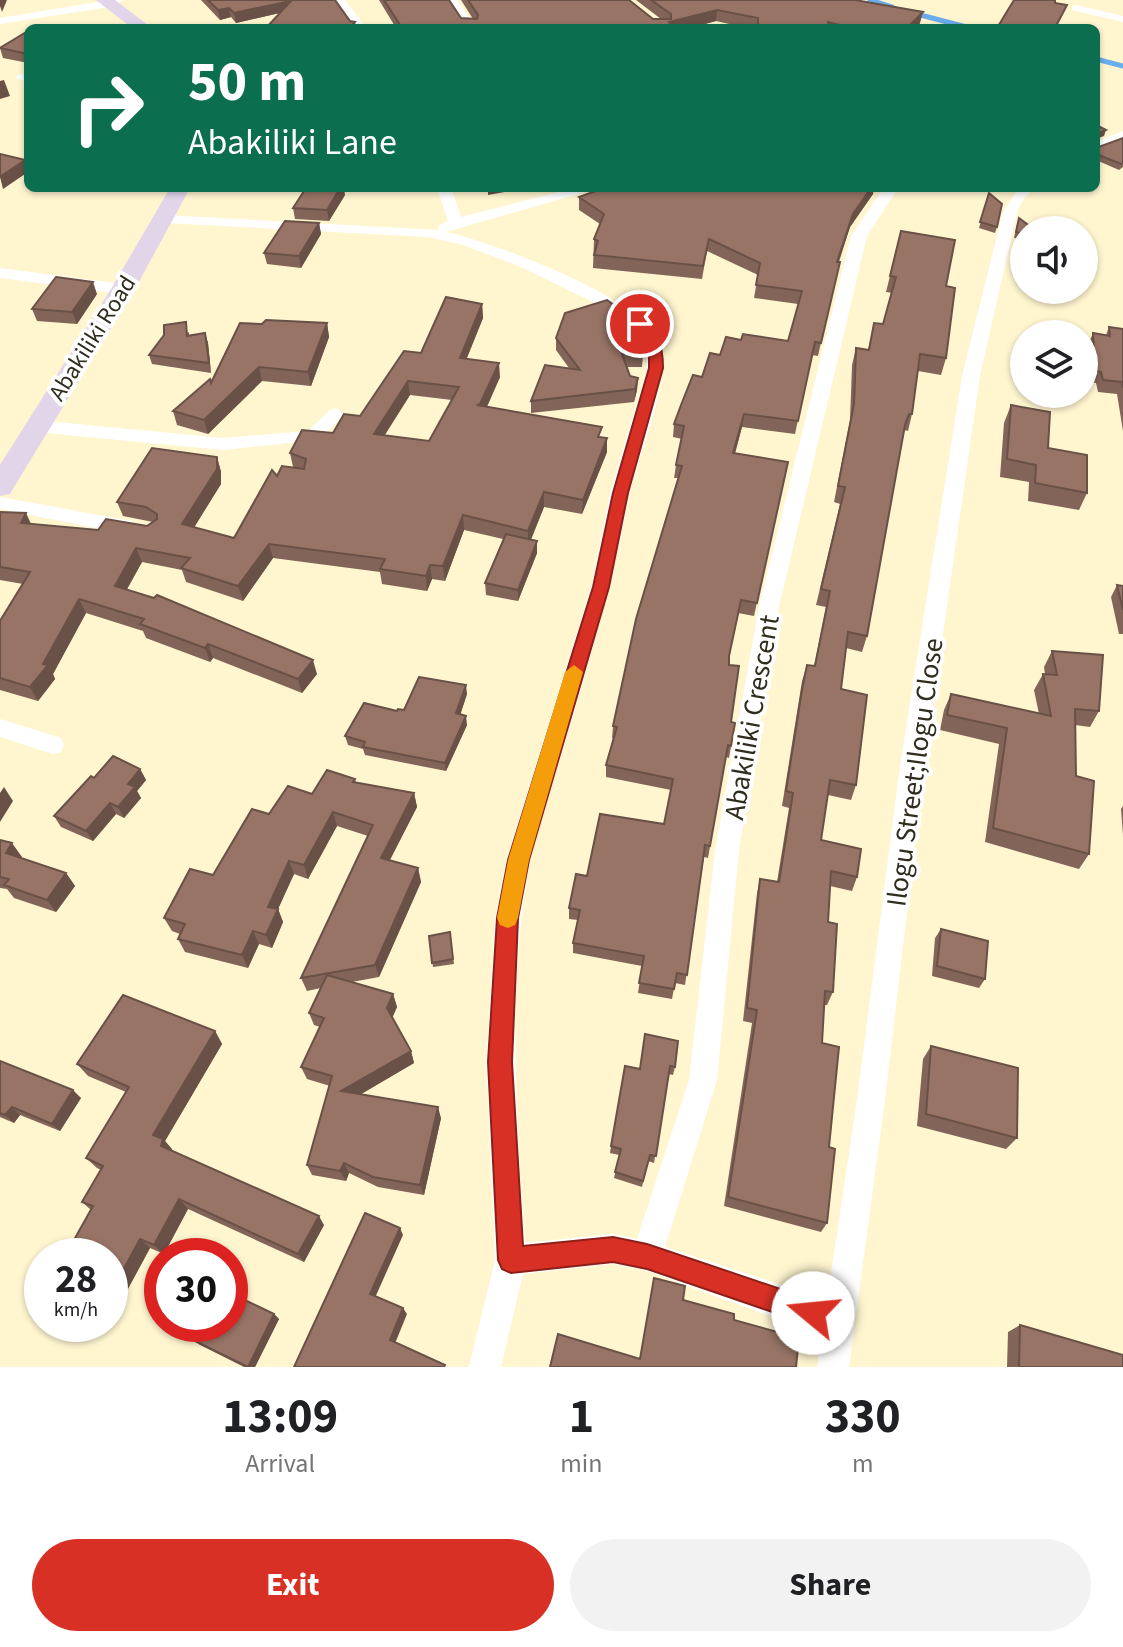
<!DOCTYPE html>
<html lang="en">
<head>
<meta charset="utf-8">
<style>
	:root { --surface:#fff; --page:#f2f2f2; --text:#202124; --muted:#757577; --accent:#d93025 }
	body { margin:0; font-family:"Source Sans 3",sans-serif; background:var(--page); color:var(--text); height:100vh; display:flex; flex-direction:column; font-size:30px; white-space:nowrap }
	* { box-sizing:border-box; margin:0 }
	p { font-size:26px; color:var(--muted) }
	.icon { flex:none; width:44px; height:44px; fill:none; stroke:currentColor; stroke-width:2; stroke-linecap:round; stroke-linejoin:round }
	.map { position:relative; height:1367px; overflow:hidden }
	.side { display:flex; flex-direction:column; background:var(--surface); flex:1 }
	.side>* { flex:none }
	.top-card { position:absolute; left:24px; top:24px; width:1076px; height:168px; border-radius:12px; box-shadow:0 2px 6px #0004; background:#0b6e4f; color:#fff; overflow:hidden }
	.tools { position:absolute; left:1010px; top:216px; display:grid; gap:16px }
	.tools a { display:grid; place-items:center; width:88px; height:88px; border-radius:50%; background:var(--surface); box-shadow:0 2px 6px #0004; font-size:40px }
	.speed { position:absolute; left:24px; top:1238px; display:flex; gap:16px; font-size:40px; font-weight:700; text-align:center }
	.speed>* { display:grid; place-content:center; width:104px; height:104px; border-radius:50%; background:var(--surface); box-shadow:0 2px 6px #0004; line-height:1 }
	.speed small { font-size:20px; font-weight:400 }
	.speed .limit { border:12px solid #d22; background:#fff; color:#111 }
	.pin { position:absolute; display:grid; place-items:center; width:68px; height:68px; color:#fff; margin:-34px; border:4px solid #fff; border-radius:50%; box-shadow:0 2px 8px #0007 }
	.me { position:absolute; width:88px; margin:-44px; rotate:287deg; stroke-linejoin:round; filter:drop-shadow(0 0 6px #0008) }
	.turn { display:flex; align-items:center; gap:28px; height:168px; padding:0 32px; font-size:36px }
	.turn .icon { width:104px; height:104px; stroke-width:2.5 }
	.turn b { display:block; font-size:56px; line-height:68px }
	.eta { display:flex; justify-content:space-evenly; align-items:center; height:136px; text-align:center }
	.eta b { font-size:48px; font-weight:700; line-height:56px }
	.cta { display:flex; gap:16px; margin-top:auto; padding:16px 32px }
	.cta a { flex:1; height:92px; border-radius:48px; background:var(--accent); color:#fff; font-size:32px; font-weight:700; line-height:92px; text-align:center }
	.cta a+a { background:var(--page); color:var(--text) }
	.map>svg:first-child { display:block }
	.lines { fill:none; stroke-linecap:round; stroke-linejoin:round }
	.stream { stroke:#6bacec; stroke-width:5 }
	.minor { fill:#fff; fill-rule:evenodd }
	.secondary { fill:#e2d5ea; fill-rule:evenodd }
	.wall { fill:#836458; fill-rule:evenodd }
	.shaded-wall { fill:#6a5147 }
	.building { fill:#987466; stroke:#6a5147; stroke-width:2; fill-rule:evenodd }
	.route { fill:#d93025; stroke:#8d1f18; stroke-width:2 }
	.slow { fill:#f59e0b }
	.labels { text-anchor:middle; stroke-width:8; stroke-linejoin:round; paint-order:stroke }
	.far-street-label { font-size:24px; fill:#302c1e; stroke:#fff }
	.street-label { font-size:28px; fill:#302c1e; stroke:#fff }
</style>
</head>
<body>
<div class="map">
<svg width="1123" height="1367" viewBox="0 0 1123 1367">
	<rect width="100%" height="100%" fill="#fff6d0"/>
	<g class="lines">
		<path class="stream" d="M870 0 892 7
			M913 13 970 28
			M1096 59 1123 66"/>
		<path class="minor" d="M109 0H124L109 7 0 24V18Z
			M333 0H345L366 28H354Z
			M445 0H457L476 28H464Z
			M1076 5 1123 16V22L1072 10V6Z
			M28 74V82L16 78 18 75Z
			M1123 131V140L1096 151V142Z
			M437 188H451L461 217 575 188H599L446 232C493 242 646 299 661 344 673 378 635 463 628 502 612 586 588 666 564 747 552 786 537 824 530 863 506 989 517 1117 525 1243L613 1234 637 1239 689 1080 715 851 759 607 851 236 884 188H898L867 236 779 607 739 851 717 1080 665 1247 827 1300 857 1100 900 766 962 376 1003 212 1019 188H1035L1024 198 1017 212 980 376 924 766 885 1100 849 1367H817L822 1331 761 1313 647 1271 613 1264 523 1274 501 1367H469L495 1260 486 1062 495 918 506 860 591 587 610 493 647 368 646 349 638 331 613 312 519 266 463 245 428 237 165 223 158 219 165 215 438 230 439 225 448 221Z
			M0 268 123 284 131 289 123 294 0 278Z
			M336 408 345 414 319 440 223 450 36 432 27 426 36 420 223 438 308 431 330 410Z
			M0 497 132 521 142 528 132 535 0 509Z
			M0 719 61 738 64 745 61 752 53 754 0 737Z"/>
		<path class="secondary" d="M96 0H115L152 28H132Z
			M170 188H190L135 289 14 487 10 494 0 496V465L111 289Z"/>
	</g>
	<path class="wall" d="M201 0H335L350 21 355 22 356 28H266L280 13 236 23 231 17 220 20Z
		M379 0H449L461 18 473 19 461 0H629L653 19H661L636 0H855L920 23 916 28H747L716 21 690 28H396Z
		M28 31V63L3 58 0 48Z
		M1123 138V167L1119 170 1096 160V142V148Z
		M989 193 997 227 995 233 979 228Z
		M873 194 850 227 839 262 818 356 812 355 795 434 742 427 735 454 788 462 754 616 738 613 729 657 731 722 735 723 729 758 726 757 708 858 704 857 685 985 675 983 672 999 638 993 642 966 573 953V943L578 920 569 919V908L587 876 664 824 671 790 606 777V765L613 738H612L613 726 678 478H674L676 465 682 439 673 437 674 424 702 377 720 355 741 340 788 341 798 304 754 298 758 275 707 251 702 279 593 268 594 239 600 224 579 210V197Z
		M345 195 329 221 295 219 293 208Z
		M319 223 321 234 301 268 267 264 264 253Z
		M1017 224 1024 230V240L1014 238Z
		M901 231 946 286V358L941 375 918 371 912 414 908 431 904 430 867 636 862 652 846 648 841 689 856 785 851 800 828 795 821 840 857 877 852 891 830 886 828 922 833 992 827 1005H824L822 1043 829 1147 827 1223 821 1232 724 1206 752 1023 743 1021 757 893 760 879 777 882 789 808 782 806 802 681 807 665 814 666 826 607 816 605 840 504 834 502 850 420 852 365 856 348 868 350 874 323 883 324 892 293 886 292Z
		M97 294 77 324 37 321 32 309Z
		M482 304 483 318 467 358 500 377 487 407 602 437 607 452 582 514 544 507 531 540 537 541V553L518 601 486 595 485 583 503 539 464 530 445 581 432 579 427 591 382 584 380 572 273 558 243 601 186 582 182 570 142 562 127 589 317 674 302 693 213 658 210 662 146 638 143 631 86 613 53 674 55 679 38 701 0 690V621L23 584 0 580V512L31 524 98 530 147 526 153 522 123 516 117 502 217 457 221 472V484L194 527 234 538 277 476 296 468 293 467 290 453 333 433 360 416 421 353ZM410 395 452 400 429 441 385 435Z
		M327 323 329 337 311 386 262 381 208 434 177 425 173 411 211 382 262 324Z
		M1109 327 1123 329V431L1117 394 1098 392 1096 383 1090 382 1088 345 1093 333 1106 335Z
		M189 332V336L205 333 208 343 211 373 152 364 149 355Z
		M556 338 643 355 642 367H626L630 376 638 378 637 390 634 402 531 413V401L569 368 556 350Z
		M1011 405 1087 493 1079 510 1028 501 1029 482 1000 477 1004 423Z
		M1117 585 1123 586V634H1119L1111 597Z
		M1052 651 1099 711 1090 727 1075 725 1076 776 1089 854 1079 869 985 842 999 744 940 730 944 710 951 694 1039 714 1034 690 1043 674H1045L1044 667Z
		M467 694 460 714 467 725 446 771 365 755 363 749 348 745 345 736 397 711Z
		M140 769 146 780 137 791 141 798 124 818 116 814 93 841 61 827 54 816 94 778Z
		M355 779 356 783 414 793 417 807 390 860 418 868 421 882 379 977 352 982 393 994 397 1007 392 1017 411 1051 414 1063 361 1094 441 1118 424 1195 378 1187 349 1173 346 1181 312 1175 307 1165 330 1086 307 1079 301 1067 320 1027 314 1025 309 1013 321 988 307 991 301 978 368 836 337 826 308 879 294 874 278 909 283 922 272 948 259 944 248 968 185 952 178 939 180 934 172 931 164 918 213 875 269 814 312 794Z
		M1123 806V835L1121 809Z
		M0 840 22 857 21 858 66 873 75 886 56 912 14 898 7 889 0 888Z
		M941 929 985 979 979 988 932 976 935 938Z
		M450 932 454 964 433 967 429 936Z
		M215 1031 222 1044 165 1141 172 1150 324 1225 304 1262 188 1209 164 1254 150 1248 117 1309 110 1306V1256L91 1210 82 1202 101 1170 97 1168 86 1158 126 1092 88 1076 77 1064Z
		M645 1034 675 1067 673 1075 668 1074 654 1163 648 1161 642 1187 614 1178 619 1155 610 1153 611 1146 640 1069Z
		M931 1046 1017 1138 1006 1149 917 1126 923 1059Z
		M0 1061 81 1098 60 1131 20 1115 14 1123 0 1117Z
		M274 1314 279 1319 255 1367H244L200 1345 193 1340Z
		M1020 1325 1123 1367H1007L1008 1332Z"/>
	<path class="shaded-wall" d="M0 0H7L2 12 0 6Z
		M291 1 292 10 236 23 234 13Z
		M229 8 231 17 220 20 218 10Z
		M717 10 716 21 690 28H668L669 22Z
		M923 12 920 23 916 28H907Z
		M4 80 10 96 0 99V81Z
		M1106 130 1104 136 1096 139V134Z
		M25 160 28 172 3 189 0 177Z
		M340 188H344L345 195 329 221 327 210Z
		M488 188H526L488 195Z
		M871 188H874L873 194 850 227 834 274 837 262 853 214Z
		M319 223 321 234 301 268 299 256Z
		M93 282 97 294 77 324 72 312Z
		M482 304 483 318 461 372 460 358Z
		M327 323 329 337 311 386 308 372Z
		M205 333 208 343 211 373 209 363Z
		M499 363 500 377 481 419 477 405Z
		M259 367 262 381 208 434 204 420Z
		M638 378 637 390 634 402 635 389Z
		M408 381 410 395 376 448 374 434Z
		M744 414 742 427 731 466 733 453Z
		M607 438V452L582 514 583 500Z
		M217 457 221 472V484L187 539 182 524Z
		M544 492V507L528 546V531Z
		M26 513 33 528 21 523Z
		M463 515 464 530 445 581 443 566Z
		M537 541V553L518 601V590Z
		M269 544 273 558 243 601 238 586Z
		M136 548 142 562 121 600 115 586Z
		M430 565 432 579 427 591 426 576Z
		M79 599 86 613 53 674 55 679 38 701 30 687Z
		M208 644 213 658 210 662 205 648Z
		M313 660 317 674 302 693 298 679Z
		M466 685 467 694 458 722 456 713Z
		M466 716 467 725 446 771 445 763Z
		M140 769 146 780 137 791 141 798 124 818 118 807 128 784Z
		M4 787 13 801 0 822V793Z
		M414 793 417 807 384 871 381 858Z
		M110 803 116 814 93 841 86 831Z
		M333 812 337 826 308 879 304 865Z
		M12 843 22 857 16 866 6 853Z
		M289 861 294 874 278 909 283 922 272 948 266 935 268 907Z
		M418 868 421 882 379 977 375 965Z
		M66 873 75 886 56 912 47 900Z
		M253 931 259 944 248 968 242 955Z
		M393 994 397 1007 391 1021 387 1008Z
		M215 1031 222 1044 165 1141 172 1149 170 1156 153 1135Z
		M411 1051 414 1063 346 1103 341 1091Z
		M73 1090 81 1098 60 1131 52 1124Z
		M12 1107 20 1115 14 1123 5 1115Z
		M438 1107 441 1118 424 1195 420 1185Z
		M344 1163 349 1173 346 1181 340 1171Z
		M179 1199 188 1209 164 1254 154 1245Z
		M319 1216 324 1225 304 1262 298 1254Z
		M400 1228 403 1235 374 1300 370 1294Z
		M140 1239 150 1248 117 1309 110 1305V1294Z
		M403 1308 407 1314 394 1346 390 1340Z
		M274 1314 279 1319 255 1367H248Z"/>
	<path class="building" d="M208 0H335L350 21 355 22 350 28H266L291 1 234 13 229 8 218 10Z
		M384 0H449L461 18 477 19 478 15 468 0H629L653 19H671V14L651 0H855L923 12 907 28H851L828 22V28H758V18L717 10 669 22 675 28H402Z
		M1014 0H1055V3L1067 5 1055 28H997Z
		M28 31V54L0 48Z
		M1096 125 1106 130 1096 134Z
		M1123 138V163L1121 164 1096 154V142V148Z
		M0 154 25 160 0 177Z
		M306 188H340L327 210 293 208Z
		M604 188H871L853 214 837 262H840L829 309 821 343 815 342 798 421 744 414 733 453 788 462 757 603 741 600 729 656V665L739 666 731 722 735 723 731 746 728 745 710 846 705 845 687 975 677 973 674 989 639 983 644 956 573 943 580 910 569 908 576 874 587 876 600 814 664 824 673 779 606 765 617 727 613 726 636 619 682 466 676 465 684 426 674 424 681 405 693 375 702 377 710 353 720 355 726 337 741 340 743 334 788 341 802 291 756 285 760 263 709 239 703 266 594 255 598 241 594 239 604 214 579 197Z
		M989 193 1002 204 997 227 980 222Z
		M1019 218 1035 230H1024V234L1016 232Z
		M285 221 319 223 299 256 264 253Z
		M901 231 955 240 946 286 955 288 946 358 920 354 912 414H909L905 425 867 636 848 632 841 689 867 695 856 785 830 780 821 840 861 849 857 877 831 871 828 922 837 924 833 992 825 991 822 1043 839 1047 829 1147 835 1149 827 1223 728 1197 757 1010 747 1008 760 879 779 882 793 793 786 791 802 690 807 665 815 666 830 591 821 589 845 487 838 486 854 404 856 348 869 350 874 323 883 324 896 277 890 276Z
		M56 277 93 282 72 312 32 309Z
		M446 297 482 304 460 358 499 363 480 404 477 405 602 427 598 437 607 438 583 500 544 492 528 531 463 515 443 566 430 565 426 576 380 569 385 559 269 544 238 586 181 568 190 558 136 548 115 586 154 598 157 595 313 660 298 679 208 644 205 648 140 624 144 619 79 599 43 664 48 665 30 687 0 678V621L30 572 0 567V512L26 513 21 523 98 530 106 519 147 526 157 519V514L146 507 117 502 152 448 217 457V469L182 524 234 538 272 470 277 476 282 466 304 469 306 459 290 453 302 430 333 433 344 414 360 416 404 351 421 353ZM408 381 459 387 429 441 374 434Z
		M607 300 636 321 643 335V355L622 354 630 376 638 378 635 389 531 401 545 365 580 370 556 338 565 313Z
		M266 320 327 323 308 372 259 367 204 420 173 411 210 379 211 383 240 323 262 324Z
		M186 322 187 336 205 333 209 363 149 355 164 335V325Z
		M1109 327 1123 329V388L1122 382 1103 380 1101 372 1095 371 1093 333 1110 336Z
		M1011 405 1050 412 1048 448 1087 455V493L1035 483 1036 465 1007 459Z
		M506 534 537 541 518 590 485 583Z
		M1117 585 1123 586V610Z
		M1052 651 1103 655 1099 711 1075 709 1076 776 1094 781 1089 854 993 828 1007 728 947 715 951 694 1051 716 1043 674 1057 675Z
		M419 677 466 685 456 713 466 716 445 763 363 747 365 742 345 736 364 703 397 711 398 709 404 710Z
		M113 756 140 769 128 784 135 787 118 807 110 803 86 831 54 816 91 776 94 778Z
		M327 770 355 779 353 782 414 793 381 858 418 868 375 965 301 978 373 825 333 812 304 865 289 861 268 907 278 909 266 935 253 931 242 955 178 939 185 924 164 918 190 869 213 875 252 809 269 814 288 786 312 794Z
		M0 840 12 843 6 853 66 873 47 900 4 885 9 879 0 877Z
		M941 929 988 941 985 979 937 966Z
		M450 932 453 959 432 963 429 936Z
		M327 975 393 994 387 1008 411 1051 341 1091 438 1107 420 1185 373 1177 344 1163 340 1171 307 1165 332 1076 301 1067 324 1018 309 1013Z
		M123 995 215 1031 153 1135 163 1139 161 1146 319 1216 298 1254 179 1199 154 1245 140 1239 110 1294V1256H65L93 1206 82 1202 103 1166 86 1158 129 1087 77 1064Z
		M645 1034 678 1041 675 1067 670 1066 656 1156 650 1155 643 1181 615 1172 621 1149 611 1146 625 1066 640 1069Z
		M931 1046 1018 1068 1017 1138 926 1114Z
		M0 1061 73 1090 52 1124 12 1107 5 1115 0 1113Z
		M365 1213 400 1228 370 1294 403 1308 390 1340 445 1365 444 1367H294Z
		M654 1278 685 1286 683 1300 734 1314V1320L799 1338 796 1367H550L558 1334 640 1359Z
		M230 1293 274 1314 248 1367 193 1340 201 1324H230Z
		M1020 1325 1123 1355V1367H1019Z"/>
	<path class="route" d="M640 320C659 328 663 349 663 368L628 493 609 587 529 860 518 918 512 1062 523 1246 613 1237 647 1244 822 1303 826 1313 822 1322 813 1326 647 1269 613 1262 511 1273 502 1269 498 1260 488 1062 497 918 508 860 593 587 613 493 649 368V351L633 324Z"/>
	<path class="slow" d="M574 665 583 672 529 860 518 918 515 925 508 928 500 925 497 918 508 860 565 672Z"/>
	<g class="labels">
		<g class="far-street-label">
			<text transform="translate(92 338) rotate(-58)" y="8">Abakiliki Road</text>
		</g>
		<g class="street-label">
			<text transform="translate(751 717) rotate(-80)" y="10">Abakiliki Crescent</text>
			<text transform="translate(914 772) rotate(-82)" y="10">Ilogu Street;Ilogu Close</text>
		</g>
	</g>
</svg>
<div class="tools">
<a><svg class="icon" aria-label="sound" viewBox="0 0 24 24"><path d="M4 9h4l5-4v14l-5-4H4zM17 9q2 3 0 6"/></svg></a>
<a><svg class="icon" aria-label="layers" viewBox="0 0 24 24"><path d="M12 4l9 5-9 5-9-5zM3 14l9 5 9-5"/></svg></a>
</div>
<div class="speed"><div>28<small>km/h</small></div><div class="limit">30</div></div>
<div class="pin" style="left:640px;top:324px;background:#d93025"><svg class="icon" aria-label="arrive" viewBox="0 0 24 24"><path d="M6 21V4h12l-3 4 3 4H6"/></svg></div>
<svg class="me" style="left:813px;top:1313px" viewBox="-20 -20 40 40"><circle r="19" fill="#fff"/><path d="M0-13L10 11 0 6-10 11z" fill="#d93025"/></svg>
<div class="top-card">
<div class="turn"><svg class="icon" aria-label="right" viewBox="0 0 24 24"><path d="M7 20v-9h11M14 6l5 5-5 5"/></svg><div><b>50 m</b>Abakiliki Lane</div></div>
</div>
</div>
<section class="side">
<div class="eta">
<div><b>13:09</b><p>Arrival</p></div>
<div><b>1</b><p>min</p></div>
<div><b>330</b><p>m</p></div>
</div>
<div class="cta"><a>Exit</a><a>Share</a></div>
</section>
</body>
</html>
